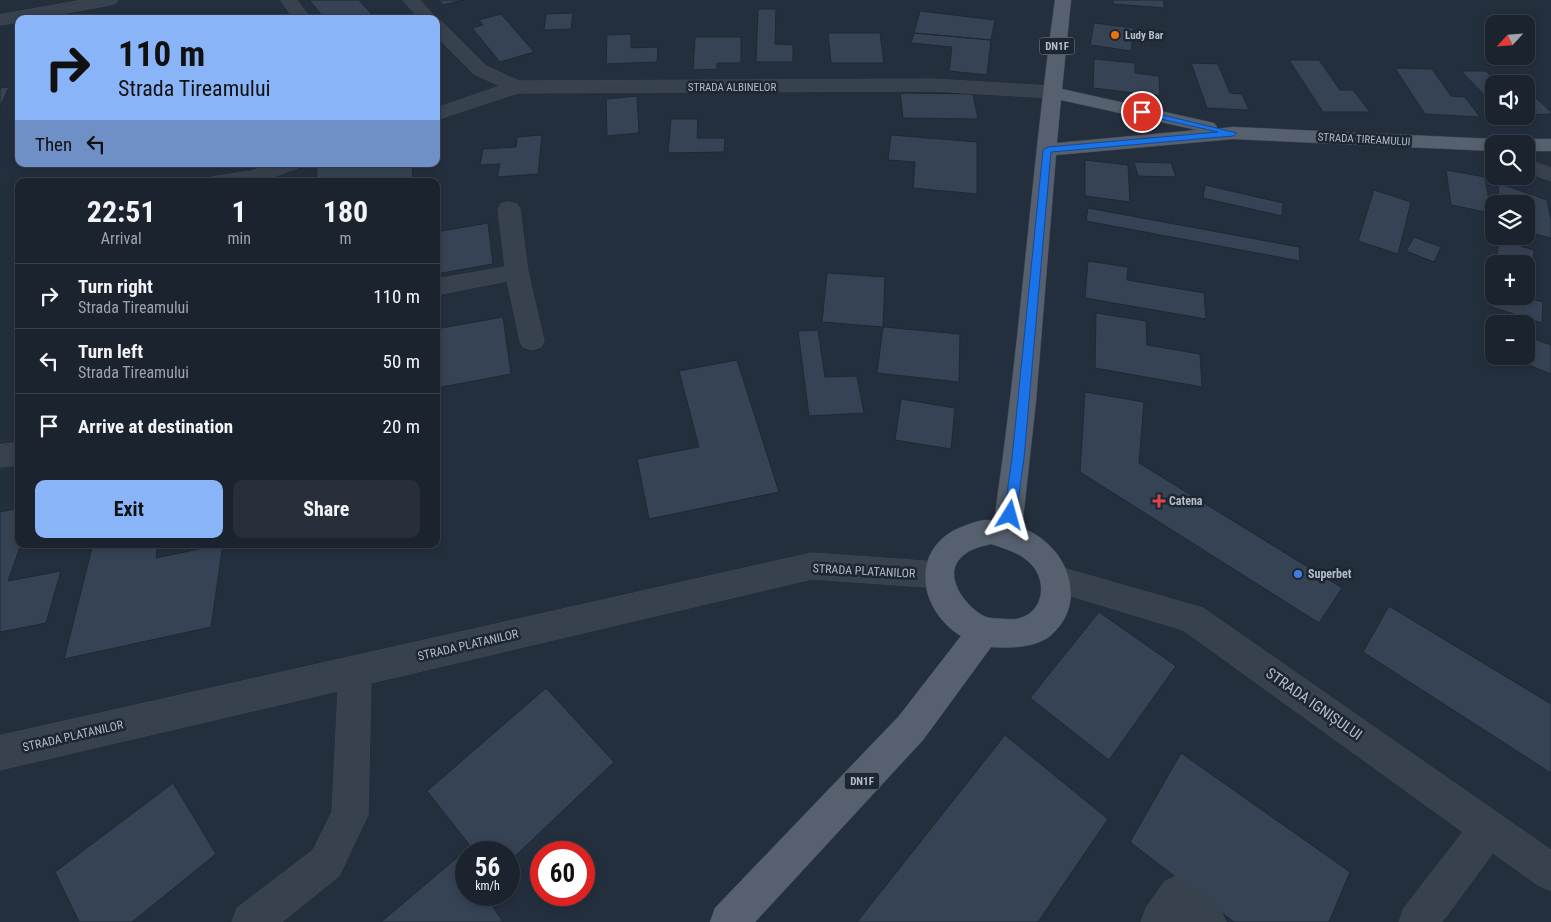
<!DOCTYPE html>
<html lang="en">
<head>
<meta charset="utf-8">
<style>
	:root { --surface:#1b232e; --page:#282f3a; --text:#f1f3f6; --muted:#a0a4aa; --line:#39404a; --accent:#8ab4f8 }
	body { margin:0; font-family:"Roboto Condensed",sans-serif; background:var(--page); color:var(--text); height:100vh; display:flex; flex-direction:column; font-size:19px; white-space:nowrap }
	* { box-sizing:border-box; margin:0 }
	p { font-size:16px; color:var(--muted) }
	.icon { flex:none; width:28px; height:28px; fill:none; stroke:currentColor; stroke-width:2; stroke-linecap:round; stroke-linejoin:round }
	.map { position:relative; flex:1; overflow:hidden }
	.sheet { position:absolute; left:15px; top:178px; width:425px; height:370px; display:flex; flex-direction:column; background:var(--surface); border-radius:10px; box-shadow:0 2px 8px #0003,0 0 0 1px var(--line) }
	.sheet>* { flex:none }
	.guide { position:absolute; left:15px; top:15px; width:425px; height:152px; border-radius:10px; box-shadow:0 2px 8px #0003,0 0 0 1px var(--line); background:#8ab4f8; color:#111; overflow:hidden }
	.needle { width:32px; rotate:244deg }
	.tools { position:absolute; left:1485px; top:15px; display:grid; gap:10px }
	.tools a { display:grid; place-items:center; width:50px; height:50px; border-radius:10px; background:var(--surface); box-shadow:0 2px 8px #0003,0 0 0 1px var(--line); font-size:25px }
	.speed { position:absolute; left:455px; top:841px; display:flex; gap:10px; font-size:25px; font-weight:700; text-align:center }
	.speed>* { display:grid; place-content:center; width:65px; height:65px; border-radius:50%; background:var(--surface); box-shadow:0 2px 8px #0003,0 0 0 1px var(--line); line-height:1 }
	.speed small { font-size:12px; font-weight:400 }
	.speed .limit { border:8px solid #d22; background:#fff; color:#111 }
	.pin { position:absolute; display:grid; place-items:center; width:42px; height:42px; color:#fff; margin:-21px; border:2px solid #fff; border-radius:50%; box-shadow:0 1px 5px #0007 }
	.me { position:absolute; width:55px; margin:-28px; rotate:8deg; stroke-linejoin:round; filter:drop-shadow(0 0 4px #0008) }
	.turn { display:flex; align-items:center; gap:18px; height:105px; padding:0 20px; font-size:22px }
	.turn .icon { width:65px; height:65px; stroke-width:2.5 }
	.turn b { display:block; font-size:35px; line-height:42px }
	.then { display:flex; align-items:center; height:48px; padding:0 20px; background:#0003; gap:10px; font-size:19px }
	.eta { display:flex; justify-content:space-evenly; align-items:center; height:85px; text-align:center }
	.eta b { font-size:30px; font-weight:700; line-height:35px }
	.primary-button { display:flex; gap:10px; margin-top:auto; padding:10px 20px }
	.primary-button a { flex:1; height:58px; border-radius:10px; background:var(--accent); color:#111; font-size:20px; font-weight:700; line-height:58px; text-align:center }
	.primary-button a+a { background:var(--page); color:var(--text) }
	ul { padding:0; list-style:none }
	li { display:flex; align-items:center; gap:15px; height:65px; padding:0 20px; border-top:1px solid var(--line) }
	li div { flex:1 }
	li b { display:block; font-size:19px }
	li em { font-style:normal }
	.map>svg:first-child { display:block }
	.building { fill:#364354; stroke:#1f2835 }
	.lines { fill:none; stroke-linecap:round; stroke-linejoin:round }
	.minor-casing { stroke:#414a57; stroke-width:1 }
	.major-casing { stroke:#414a57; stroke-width:1 }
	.minor { fill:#38414e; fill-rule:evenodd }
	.major { fill:#56606e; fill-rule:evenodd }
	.route { fill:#1a73e8; stroke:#114b97 }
	.food-dot { fill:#e8710a; stroke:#1d2633; stroke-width:2 }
	.health-dot { fill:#e0444e; stroke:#1d2633; stroke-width:2 }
	.shop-dot { fill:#3f7fe0; stroke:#1d2633; stroke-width:2 }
	.labels { text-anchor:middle; stroke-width:5; stroke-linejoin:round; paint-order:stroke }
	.far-poi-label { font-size:11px; font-weight:bold; fill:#b4bcc9; stroke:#1d2633; text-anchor:start }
	.shield { fill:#1d2633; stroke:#878f9c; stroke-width:1 }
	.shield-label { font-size:11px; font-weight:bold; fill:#b4bcc9 }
	.far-street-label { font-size:11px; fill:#b4bcc9; stroke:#1d2633 }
	.poi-label { font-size:12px; font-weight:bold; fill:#b4bcc9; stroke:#1d2633; text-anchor:start }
	.street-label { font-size:12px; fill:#b4bcc9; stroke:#1d2633 }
	.near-street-label { font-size:15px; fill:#b4bcc9; stroke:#1d2633 }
</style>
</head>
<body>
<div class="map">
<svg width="1551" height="922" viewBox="0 0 1551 922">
	<rect width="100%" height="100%" fill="#242f3e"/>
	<path class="building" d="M309 0H359L376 19H325Z
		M439 0H464L443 5Z
		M1113 0H1163L1165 8 1113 4Z
		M758 9H776L775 44 793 45V62H756Z
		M920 11 995 20 991 40 914 33Z
		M573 13 571 29 544 30 546 14Z
		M501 14 534 52 500 62 472 28 483 25 479 20Z
		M1094 23 1134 28 1131 51 1090 45Z
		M828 33H880L884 63H831Z
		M914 33 991 40 987 75 949 71 952 47 911 43Z
		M631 34V48L658 47 657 62 606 64 607 35Z
		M695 37H741V63H717V69L693 70Z
		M1094 59 1135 63V73L1159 76 1160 96 1093 88Z
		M1289 60H1319L1340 90H1353L1370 112H1323Z
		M1191 63 1218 64 1230 93 1242 94 1249 110 1207 108Z
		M1395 68 1432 69 1451 96 1465 97 1480 117 1425 114Z
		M1461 71H1486L1498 84H1494V105Z
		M9 87 0 107V88Z
		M900 93 973 94 978 119 903 118Z
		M1526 95H1533L1551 112V114L1526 115Z
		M637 96 639 133 607 136 606 99Z
		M671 119H698L697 138H725L724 152 668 153Z
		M542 135 538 174 497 177 500 164 480 165 483 149 516 147 517 137Z
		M891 135 977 142V194L913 188 915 162 888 160Z
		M1085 160 1128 165 1130 202 1085 196Z
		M1134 162 1171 163 1176 177 1138 176Z
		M317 164H412L413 181H316Z
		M1446 170 1485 177 1491 213 1451 205Z
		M1498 183 1547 200 1551 220V238L1526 232V204H1499Z
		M1205 185 1283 203 1282 216 1203 198Z
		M1374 190 1411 202 1398 254 1358 241Z
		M1088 208 1299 247 1300 261 1086 221Z
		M488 223 493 264 436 274V232Z
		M1414 237 1441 247 1434 262 1406 251Z
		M1499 240 1534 250 1531 299 1543 302 1542 323 1492 307 1494 289V296H1526V264H1496Z
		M1088 261 1128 267 1127 280 1204 293 1206 319 1085 298Z
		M827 273 885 277 883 327 822 322Z
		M1096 313 1146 321 1147 345 1200 354 1202 387 1095 368Z
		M503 317 511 374 436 388V329Z
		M883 327 960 334 959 382 877 373Z
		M818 330 825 377 857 376 864 413 809 416 798 331Z
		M1526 336 1551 345V374L1511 358 1512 356H1526Z
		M737 360 779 492 649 519 637 459 699 447 679 371Z
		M1085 392 1144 402 1139 463 1342 588 1319 623 1080 472Z
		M901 399 955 408 951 449 895 440Z
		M19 508V544H21L8 581 61 571 46 623 0 632V512Z
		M93 544H158L156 558 223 544 211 627 64 659Z
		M1389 606 1551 704V773L1363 652Z
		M1099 612 1176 666 1109 760 1030 698Z
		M546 688 614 762 509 862V852H475L427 791Z
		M1005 735 1108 819 1038 922H857Z
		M1181 753 1350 872 1329 922H1234L1130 842Z
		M173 783 216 854 132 922H79L55 872Z
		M459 856 466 867V895H485L503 922H381Z"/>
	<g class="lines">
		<defs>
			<path id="minor" d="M83 0H118L116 3 110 5 34 19H19V22L0 25V15Z
				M281 0H297L311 19H294Z
				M403 0H420L437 19 436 21V19H420Z
				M436 21 442 22 486 66 519 81 932 79 1051 86 1058 88 1060 92 1058 96 1051 98 932 91 518 93 436 120V108L500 86 474 74 436 36Z
				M1526 159 1551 168V181L1526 172Z
				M272 164H301L298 168 262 181H208L211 177 250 171Z
				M509 202 517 204 520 209 528 272 544 341 541 347 532 350 523 347 520 341 507 281 436 295V279L505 267 498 209 501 204Z
				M19 443V465L0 467V445Z
				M812 553 939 562 950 566 954 575 950 584 939 588 812 579 371 683 368 815 339 876 282 922H232L237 908 313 850 332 812 338 691 0 770V736Z
				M1056 566 1203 608 1551 850V891L1538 885 1493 853 1442 922H1399L1404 908 1463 832 1183 630 1045 588 1041 579 1045 570Z
				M1177 876C1198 885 1218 901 1226 922H1141L1146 908 1164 882Z"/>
			<path id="major" d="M1055 0H1071L1062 89 1214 123 1217 127 1215 129 1233 127 1494 139 1501 141 1503 144H1494V151L1233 139 1056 155 1036 401 1022 528C1066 544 1091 601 1050 636 1035 648 1010 648 991 647L923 740 755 922H710L715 908 899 716 961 636C917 609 909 546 964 526 973 523 985 518 994 521 1020 347 1031 172 1055 0ZM1061 100 1197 130 1057 143ZM991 544C1006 549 1021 553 1032 565 1047 582 1044 611 1020 618 1015 620 1010 619 1005 619 999 618 992 619 986 617 969 610 944 580 958 561 966 550 978 547 991 544Z
				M1526 139H1551V151H1526V144H1517L1519 141Z"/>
		</defs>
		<use href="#minor" class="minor-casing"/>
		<use href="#major" class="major-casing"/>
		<use href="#minor" class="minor"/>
		<use href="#major" class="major"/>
	</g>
	<path class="route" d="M1142 110 1237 133 1233 136 1051 152 1024 458 1016 515 1014 518H1005L1004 515 1012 458 1043 150 1048 147 1218 132 1139 114V111Z"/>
	<circle class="food-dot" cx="1115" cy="35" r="5"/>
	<path class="health-dot" d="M1156.5 493.5h5v5h5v5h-5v5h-5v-5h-5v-5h5z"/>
	<circle class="shop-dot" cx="1298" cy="574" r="5"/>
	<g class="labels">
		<g class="far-poi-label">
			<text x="1125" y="39">Ludy Bar</text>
		</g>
		<g class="shield">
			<rect x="1039.5" y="37.5" width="35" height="17" rx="4"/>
			<rect x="844.5" y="772.5" width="35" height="17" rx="4"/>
		</g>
		<g class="shield-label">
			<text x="1057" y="50">DN1F</text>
			<text x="862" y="785">DN1F</text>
		</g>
		<g class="far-street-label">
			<text x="732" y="91">STRADA ALBINELOR</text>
			<text transform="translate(1364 139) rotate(3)" y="4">STRADA TIREAMULUI</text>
		</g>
		<g class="poi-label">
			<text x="1169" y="505">Catena</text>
			<text x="1308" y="578">Superbet</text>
		</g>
		<g class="street-label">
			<text transform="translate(864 571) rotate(3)" y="4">STRADA PLATANILOR</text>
			<text transform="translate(468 645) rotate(-13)" y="4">STRADA PLATANILOR</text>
			<text transform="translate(73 736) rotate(-13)" y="4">STRADA PLATANILOR</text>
		</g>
		<g class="near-street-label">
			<text transform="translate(1314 704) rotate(35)" y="5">STRADA IGNIȘULUI</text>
		</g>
	</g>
</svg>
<div class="tools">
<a><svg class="needle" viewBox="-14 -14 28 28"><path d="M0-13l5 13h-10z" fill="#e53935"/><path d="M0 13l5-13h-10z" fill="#a0a4aa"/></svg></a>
<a><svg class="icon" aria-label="sound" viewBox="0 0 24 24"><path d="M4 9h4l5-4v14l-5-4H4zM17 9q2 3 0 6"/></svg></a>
<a><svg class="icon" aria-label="search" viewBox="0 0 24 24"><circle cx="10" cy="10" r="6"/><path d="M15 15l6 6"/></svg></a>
<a><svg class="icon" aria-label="layers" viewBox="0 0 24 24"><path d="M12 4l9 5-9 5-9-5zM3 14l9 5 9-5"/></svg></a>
<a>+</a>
<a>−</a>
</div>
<div class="speed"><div>56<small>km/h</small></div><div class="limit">60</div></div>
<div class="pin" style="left:1142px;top:112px;background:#d93025"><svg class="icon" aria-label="arrive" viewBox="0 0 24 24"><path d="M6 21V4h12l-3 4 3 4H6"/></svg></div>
<svg class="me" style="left:1010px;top:515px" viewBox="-20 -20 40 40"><path d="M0-17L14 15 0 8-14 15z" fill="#1a73e8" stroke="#fff" stroke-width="4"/></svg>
<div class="guide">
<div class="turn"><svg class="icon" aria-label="right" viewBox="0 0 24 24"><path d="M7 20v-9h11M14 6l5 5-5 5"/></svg><div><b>110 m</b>Strada Tireamului</div></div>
<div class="then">Then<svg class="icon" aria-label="left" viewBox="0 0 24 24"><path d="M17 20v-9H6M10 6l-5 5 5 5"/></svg></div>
</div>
<section class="sheet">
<div class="eta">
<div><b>22:51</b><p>Arrival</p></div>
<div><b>1</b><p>min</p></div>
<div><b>180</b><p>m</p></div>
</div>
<ul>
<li><svg class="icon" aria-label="right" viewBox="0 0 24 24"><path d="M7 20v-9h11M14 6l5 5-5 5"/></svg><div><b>Turn right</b><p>Strada Tireamului</p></div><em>110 m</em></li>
<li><svg class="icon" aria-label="left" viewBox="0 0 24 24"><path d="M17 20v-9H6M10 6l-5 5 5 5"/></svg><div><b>Turn left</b><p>Strada Tireamului</p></div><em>50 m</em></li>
<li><svg class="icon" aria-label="arrive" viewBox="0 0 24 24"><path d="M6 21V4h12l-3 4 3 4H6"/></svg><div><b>Arrive at destination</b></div><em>20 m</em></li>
</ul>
<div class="primary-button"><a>Exit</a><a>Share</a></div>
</section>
</div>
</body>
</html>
